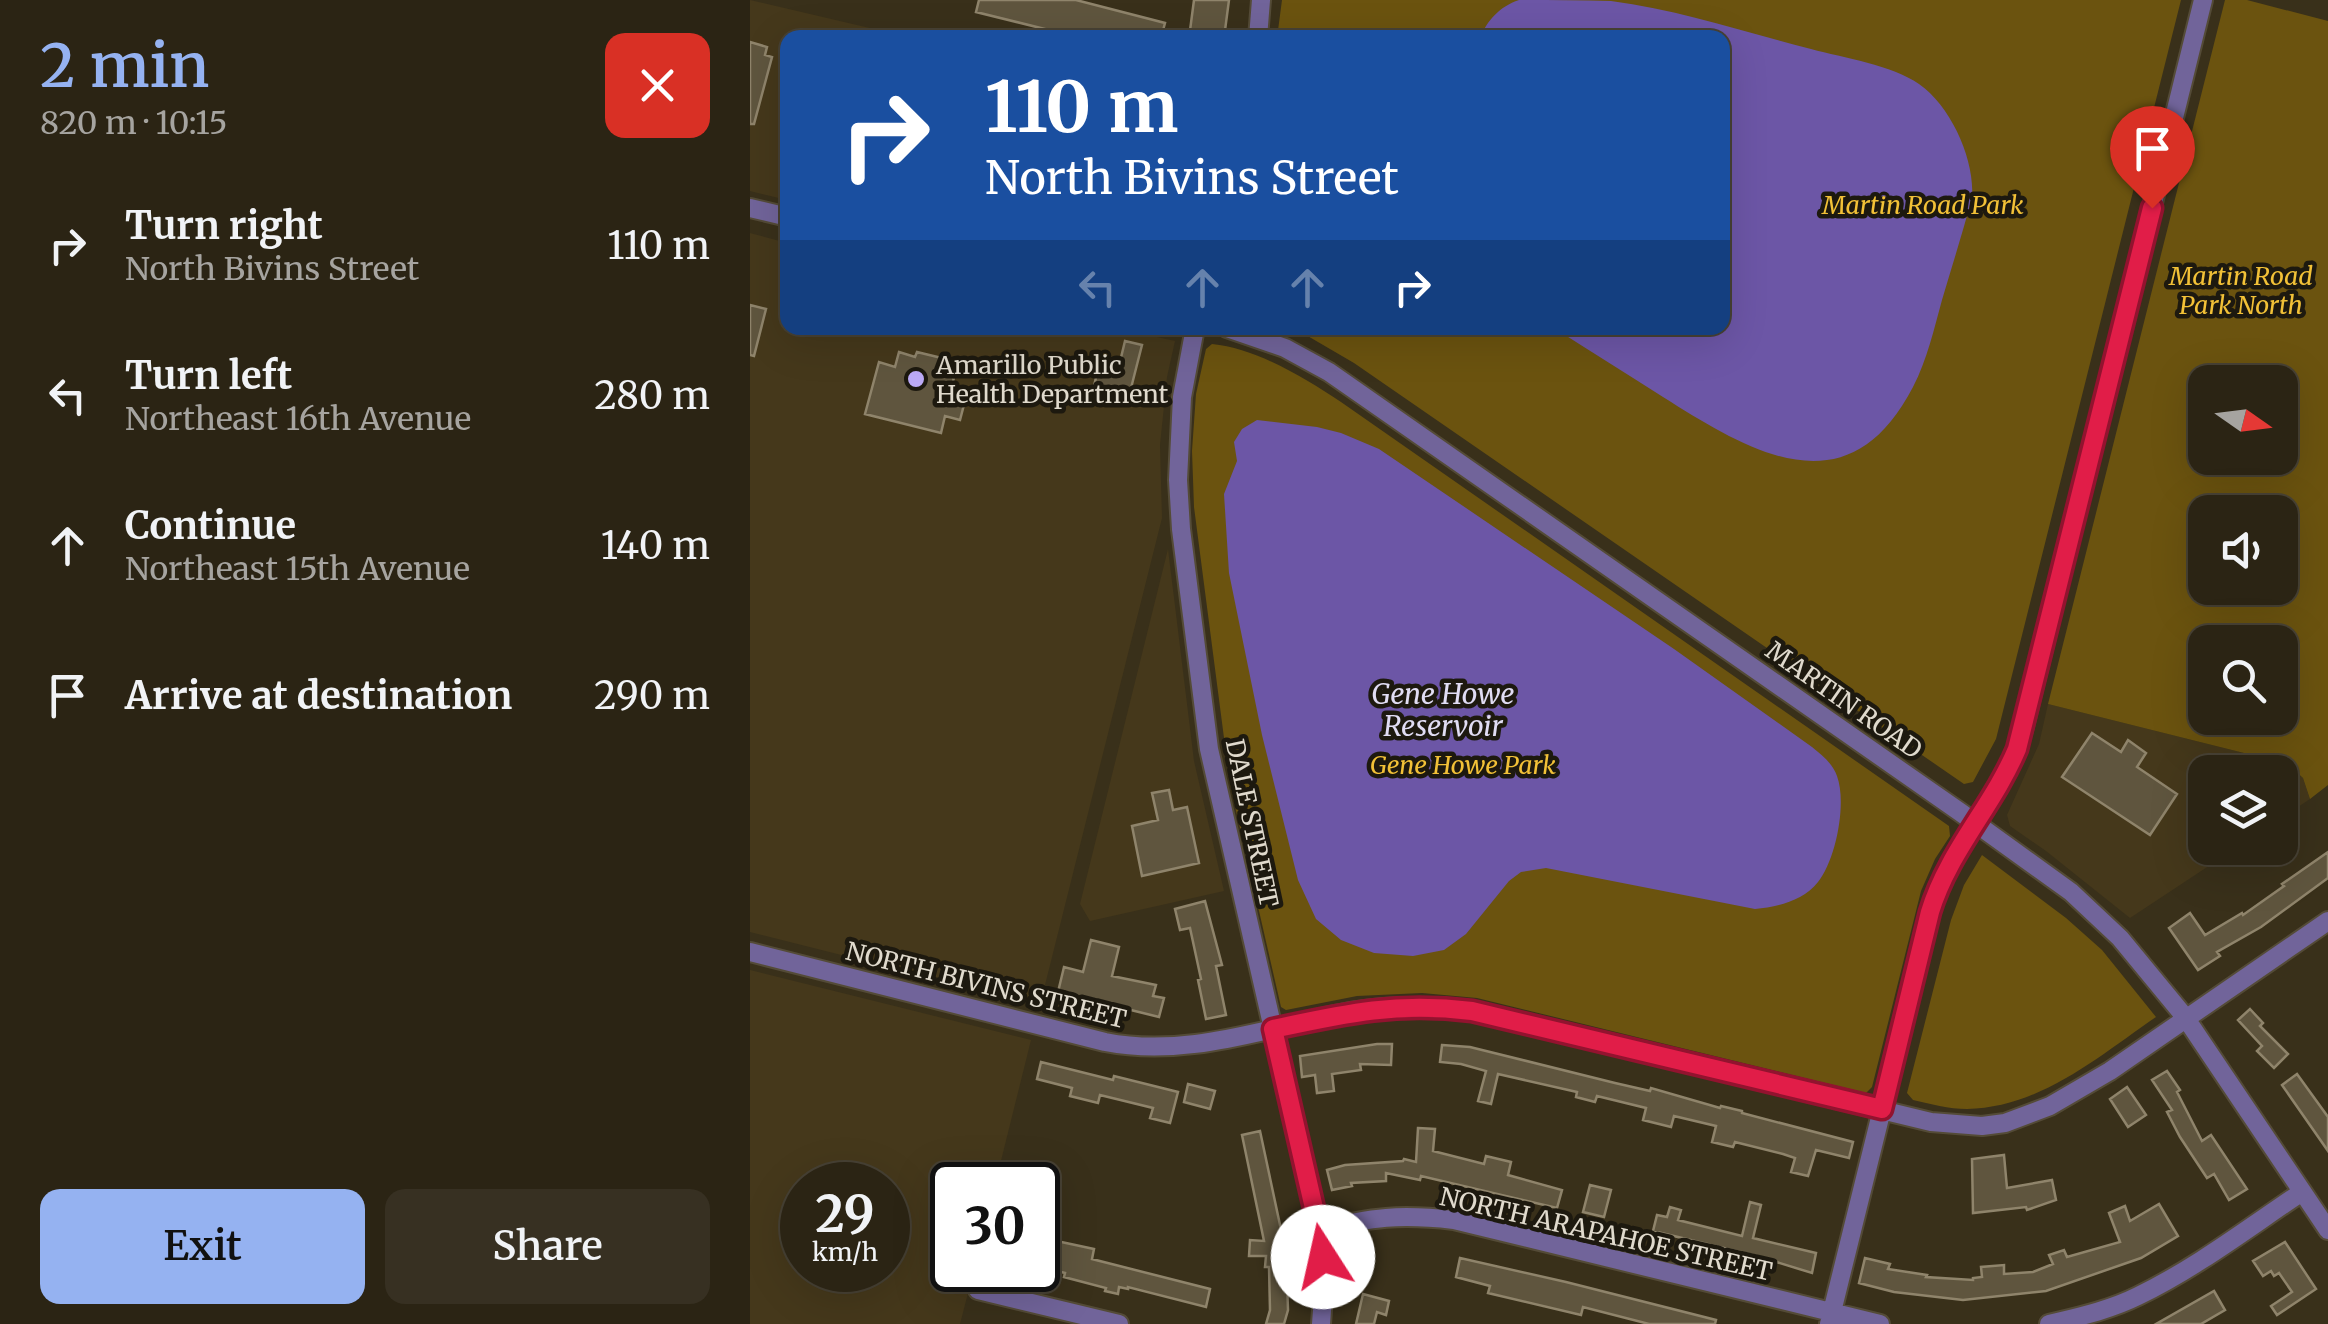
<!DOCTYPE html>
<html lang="en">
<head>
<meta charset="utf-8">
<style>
	:root { --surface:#2b2414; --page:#373022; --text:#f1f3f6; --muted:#a6a4a0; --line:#474134; --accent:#95b2f1 }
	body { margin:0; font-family:Merriweather,serif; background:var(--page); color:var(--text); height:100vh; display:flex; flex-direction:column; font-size:38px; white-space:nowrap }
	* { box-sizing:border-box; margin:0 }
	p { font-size:32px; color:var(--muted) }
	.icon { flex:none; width:55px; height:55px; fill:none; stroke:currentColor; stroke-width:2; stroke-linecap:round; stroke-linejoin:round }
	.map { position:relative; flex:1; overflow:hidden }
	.sheet { display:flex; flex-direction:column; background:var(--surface); width:750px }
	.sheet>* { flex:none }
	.top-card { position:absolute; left:30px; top:30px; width:950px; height:305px; border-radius:20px; box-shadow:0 10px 40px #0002,0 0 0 2px var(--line); background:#1a4fa0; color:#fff; overflow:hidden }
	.needle { width:65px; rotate:104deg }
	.buttons { position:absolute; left:1438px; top:365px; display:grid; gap:20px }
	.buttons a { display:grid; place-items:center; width:110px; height:110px; border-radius:20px; background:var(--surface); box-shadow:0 10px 40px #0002,0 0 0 2px var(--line); font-size:50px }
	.speed { position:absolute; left:30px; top:1162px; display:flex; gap:20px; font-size:50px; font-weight:700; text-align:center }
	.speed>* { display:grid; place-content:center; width:130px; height:130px; border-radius:50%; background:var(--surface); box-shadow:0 10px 40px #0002,0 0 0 2px var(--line); line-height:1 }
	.speed small { font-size:25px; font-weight:400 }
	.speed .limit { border:5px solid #111; border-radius:15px; background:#fff; color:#111 }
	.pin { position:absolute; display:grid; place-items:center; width:85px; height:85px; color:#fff; margin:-102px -42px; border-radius:50% 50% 50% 0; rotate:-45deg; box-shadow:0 0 10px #0007 }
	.pin .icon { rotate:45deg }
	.me { position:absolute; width:110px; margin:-55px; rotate:350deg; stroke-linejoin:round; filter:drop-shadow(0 0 8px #0008) }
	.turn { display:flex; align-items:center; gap:35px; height:210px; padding:0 40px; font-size:45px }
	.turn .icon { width:130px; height:130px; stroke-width:2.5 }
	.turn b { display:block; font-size:70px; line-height:85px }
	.lanes { display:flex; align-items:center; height:95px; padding:0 40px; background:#0003; justify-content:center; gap:50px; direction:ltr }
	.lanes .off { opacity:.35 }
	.round { display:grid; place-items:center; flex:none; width:105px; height:105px; border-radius:20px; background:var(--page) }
	.head { display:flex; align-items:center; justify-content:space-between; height:170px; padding:0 40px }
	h1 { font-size:60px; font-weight:600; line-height:75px; color:var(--accent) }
	.cta { display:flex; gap:20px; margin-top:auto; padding:20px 40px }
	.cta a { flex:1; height:115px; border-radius:20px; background:var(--accent); color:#111; font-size:40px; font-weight:600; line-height:115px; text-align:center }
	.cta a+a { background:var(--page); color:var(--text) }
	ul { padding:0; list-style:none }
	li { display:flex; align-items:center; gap:30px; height:150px; padding:0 40px }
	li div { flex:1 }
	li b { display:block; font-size:38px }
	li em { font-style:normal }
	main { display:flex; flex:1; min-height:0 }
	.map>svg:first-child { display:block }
	.built { fill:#45381b; fill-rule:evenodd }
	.green { fill:#6b530f; fill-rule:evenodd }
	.water { fill:#6c56a6 }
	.building { fill:#5f553e; stroke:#8f846b; stroke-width:2.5 }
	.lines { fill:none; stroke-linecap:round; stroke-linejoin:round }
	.minor-casing { stroke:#544b37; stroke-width:22 }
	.minor { stroke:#71649a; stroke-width:18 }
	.route-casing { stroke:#92132f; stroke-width:25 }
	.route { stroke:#e11d48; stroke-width:18 }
	.poi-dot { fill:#bcaaf6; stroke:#1d190f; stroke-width:4 }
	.labels { text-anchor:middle; stroke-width:9; stroke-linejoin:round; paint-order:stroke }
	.park-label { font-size:25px; font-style:italic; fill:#f2c137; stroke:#1d190f }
	.poi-label { font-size:25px; fill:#e0dacd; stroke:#1d190f; text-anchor:start }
	.street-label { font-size:25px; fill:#e0dacd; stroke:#1d190f }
	.water-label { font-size:28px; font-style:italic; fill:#e1ddf4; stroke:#1d190f }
</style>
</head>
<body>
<main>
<section class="sheet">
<div class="head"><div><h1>2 min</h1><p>820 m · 10:15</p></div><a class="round" style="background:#d93025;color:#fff"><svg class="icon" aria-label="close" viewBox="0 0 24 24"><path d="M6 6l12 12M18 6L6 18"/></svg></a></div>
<ul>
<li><svg class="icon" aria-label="right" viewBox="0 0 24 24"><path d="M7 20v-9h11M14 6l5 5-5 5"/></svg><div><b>Turn right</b><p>North Bivins Street</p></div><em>110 m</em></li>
<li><svg class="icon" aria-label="left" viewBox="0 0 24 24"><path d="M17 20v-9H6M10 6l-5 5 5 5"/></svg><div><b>Turn left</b><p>Northeast 16th Avenue</p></div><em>280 m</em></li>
<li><svg class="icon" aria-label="ahead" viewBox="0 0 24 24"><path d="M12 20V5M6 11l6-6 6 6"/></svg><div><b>Continue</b><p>Northeast 15th Avenue</p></div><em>140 m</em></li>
<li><svg class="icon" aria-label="arrive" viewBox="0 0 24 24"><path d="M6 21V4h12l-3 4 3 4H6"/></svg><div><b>Arrive at destination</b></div><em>290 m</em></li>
</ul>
<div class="cta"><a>Exit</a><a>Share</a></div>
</section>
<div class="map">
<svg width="1578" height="1324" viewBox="0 0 1578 1324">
	<rect width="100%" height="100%" fill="#39301a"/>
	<path class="built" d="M0 0 158 37 38 38 37 200 0 191Z
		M0 233 37 243 38 328H367L425 341 417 377 410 445 412 518 290 1005 0 932Z
		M418 549 444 761 474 891 340 921 330 904Z
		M1298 704 1538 764 1553 778 1560 799 1530 819V772H1455V848H1486L1380 918 1296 851 1260 826 1257 815 1289 744Z
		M0 970 281 1040 245 1185H202V1270H224L210 1324H0ZM52 1185H138V1270H52Z"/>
	<path class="green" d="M532 0H1431L1246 739 1223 782 1214 784 604 363 544 328H972V38H527Z
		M1475 0H1497L1578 21V785L1560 799 1553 778 1538 764 1298 704ZM1530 382V458H1455V382ZM1530 512V588H1455V512ZM1530 642V718H1455V642Z
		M462 344C506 348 555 378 591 402L1199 826 1200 836 1185 859 1171 891 1122 1087 1116 1093 727 998 672 993 607 996 536 1010 531 1007 480 784 444 507 442 451 446 394 456 349Z
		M1232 855 1316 918 1352 950 1406 1017C1349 1056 1290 1108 1217 1109 1199 1109 1180 1104 1163 1100L1157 1093 1201 920 1214 885Z"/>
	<path class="water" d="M769 0C799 0 831 0 861 1 929 10 995 32 1061 49 1094 58 1142 65 1169 84 1201 106 1225 160 1222 197 1213 232 1202 266 1192 300 1184 329 1177 360 1163 387 1098 512 1002 453 913 397 877 374 840 351 804 328H972V38L730 37C739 19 749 7 769 0Z
		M507 420 567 427 591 433 629 449 924 649 1062 747C1072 755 1083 764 1087 776 1097 803 1086 860 1068 882 1053 901 1027 907 1005 909L796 868 771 872 759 881 716 934 694 950 663 956 624 953 591 940 566 919 548 880 512 735 479 573 474 494 487 461 484 442 492 429Z"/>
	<path class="building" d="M229 0H326L415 23 411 38H331L226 12Z
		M444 0H479L474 38H439Z
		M0 42 17 47 15 55 22 57 4 124H0Z
		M0 305 16 309 4 356 0 355Z
		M375 341 392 345 379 396 344 386 349 365 368 370Z
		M149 352 165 357 167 352 208 362 200 393 216 397 210 420 195 416 191 433 115 414 129 362 145 367Z
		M1342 733 1371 752 1378 740 1396 753 1387 767 1427 794 1400 835 1312 777Z
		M419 790 423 810 437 807 449 863 392 876 382 826 408 820 402 793Z
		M1578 852V878L1511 927 1467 952 1470 956 1448 970 1419 928 1440 913 1455 935 1492 913 1493 915 1534 886 1532 884Z
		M455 901 472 965 466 966 476 1015 456 1019 448 980 451 979 440 928 430 930 425 909Z
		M341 940 369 947 362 976 406 985 403 996 414 998 409 1017 308 992 314 967 333 972Z
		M1500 1009 1513 1023 1510 1026 1538 1054 1524 1068 1507 1051 1512 1046 1488 1020Z
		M627 1044H642L641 1065 610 1064 611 1070 582 1074 584 1091 567 1093 565 1075 552 1077 550 1056Z
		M692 1045 720 1047 865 1083 900 1091 901 1088 970 1108 971 1106 992 1111V1113L1103 1142 1099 1158 1066 1150 1058 1176 1041 1172 1045 1158 1033 1154 985 1142 983 1147 962 1142 966 1126 924 1116 921 1127 893 1120 896 1108 847 1096 845 1102 826 1097 827 1092 748 1074 741 1104 728 1101 736 1071 711 1064 690 1062Z
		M291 1062 363 1080 364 1076 428 1092 420 1123 400 1118 403 1108 350 1095 348 1103 320 1096 322 1088 287 1079Z
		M1417 1071 1430 1090 1427 1092 1452 1141 1461 1135 1497 1189 1479 1200 1464 1174 1457 1178 1430 1137 1417 1112 1422 1110 1402 1080Z
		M1547 1074 1578 1117V1151L1532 1085Z
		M438 1084 465 1091 460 1109 434 1102Z
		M1377 1087 1396 1115 1378 1127 1360 1099Z
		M668 1128 685 1129 683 1151 734 1164 736 1156 761 1162 758 1175 812 1190 807 1208 671 1176 670 1180 636 1173V1181L601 1183 602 1186 582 1190 577 1170 595 1165 653 1161 654 1159 666 1162Z
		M510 1131 533 1239V1280H537L538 1310 534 1324H516L520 1310 519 1267H515L516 1256H499L500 1240 514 1241 492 1135Z
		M1254 1155 1257 1188 1302 1180 1306 1200 1277 1210 1276 1207 1223 1213 1222 1159Z
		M840 1185 861 1190 854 1217 833 1212Z
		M1000 1202 1011 1205 1003 1238 1066 1253 1062 1273 1007 1256 903 1231 907 1215 917 1217 920 1207 931 1210 928 1220 992 1236Z
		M1409 1204 1428 1236 1391 1258 1296 1291 1213 1300 1144 1292 1109 1283 1115 1258 1140 1264 1138 1269 1177 1275 1176 1277 1223 1280V1278L1232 1277 1231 1267 1254 1265V1274L1283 1272 1303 1264 1299 1255 1314 1250 1317 1257 1370 1242 1359 1213 1375 1206 1380 1221Z
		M288 1237 344 1249 342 1259 460 1289 456 1307 378 1287V1289L369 1287 368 1294 355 1291 356 1288 314 1277 315 1273 288 1266Z
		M1535 1242 1566 1289 1527 1315 1521 1306 1542 1292 1529 1273 1524 1276 1521 1271 1513 1276 1503 1261Z
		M710 1258 816 1282 966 1320 965 1324H899L833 1307 831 1315 738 1293 740 1286 706 1277Z
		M1464 1291 1475 1310 1451 1324H1406Z
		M613 1294 639 1301 636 1315 627 1312 624 1324H606Z"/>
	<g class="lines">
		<defs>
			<path id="minor" d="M508 38 511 0
				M0 208 38 217
				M445 328 432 397 428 480 431 529 459 749 569 1230 574 1284 571 1324
				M477 328 535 348 579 372 1210 812 1321 892 1370 938 1435 1017 1578 1230
				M0 952 355 1042C441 1059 522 1025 606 1011 644 1005 683 1006 722 1011L1181 1122 1232 1126 1255 1123 1300 1106 1360 1071 1578 921
				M569 1230C622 1217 650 1214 704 1220L1130 1324
				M228 1290 369 1324
				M1079 1324 1184 899C1206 839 1254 792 1273 730L1453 0
				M1299 1324C1328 1317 1360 1310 1388 1296 1446 1268 1498 1228 1552 1192"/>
		</defs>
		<use href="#minor" class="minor-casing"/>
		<use href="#minor" class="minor"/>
	</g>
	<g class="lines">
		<defs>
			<path id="route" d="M573 1257 569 1230 523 1029C597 1013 646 1002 722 1011L1132 1109 1180 912C1198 852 1243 806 1267 749L1402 208"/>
		</defs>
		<use href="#route" class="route-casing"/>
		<use href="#route" class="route"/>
	</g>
	<circle class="poi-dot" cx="166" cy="379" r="10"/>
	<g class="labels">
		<g class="park-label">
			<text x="1173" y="214">Martin Road Park</text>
			<text x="1491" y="285">Martin Road<tspan x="1491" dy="29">Park North</tspan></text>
			<text x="713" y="774">Gene Howe Park</text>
		</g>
		<g class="poi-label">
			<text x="186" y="374">Amarillo Public<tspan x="186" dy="29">Health Department</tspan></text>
		</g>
		<g class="street-label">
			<text transform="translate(1094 700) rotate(35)" y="9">MARTIN ROAD</text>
			<text transform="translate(502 823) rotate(78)" y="9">DALE STREET</text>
			<text transform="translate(236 985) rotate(14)" y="9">NORTH BIVINS STREET</text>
			<text transform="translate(856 1234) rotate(13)" y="9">NORTH ARAPAHOE STREET</text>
		</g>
		<g class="water-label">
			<text x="693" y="704">Gene Howe<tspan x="693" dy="32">Reservoir</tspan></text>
		</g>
	</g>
</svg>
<div class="buttons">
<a><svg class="needle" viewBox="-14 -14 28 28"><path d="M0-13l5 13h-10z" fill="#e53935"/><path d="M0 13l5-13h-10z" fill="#a6a4a0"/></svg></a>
<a><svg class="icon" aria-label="sound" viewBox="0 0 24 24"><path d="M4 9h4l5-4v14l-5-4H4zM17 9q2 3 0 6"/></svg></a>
<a><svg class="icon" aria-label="search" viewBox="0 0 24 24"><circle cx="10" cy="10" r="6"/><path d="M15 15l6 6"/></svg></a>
<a><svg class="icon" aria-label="layers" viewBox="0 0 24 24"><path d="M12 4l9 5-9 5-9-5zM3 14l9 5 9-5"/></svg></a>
</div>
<div class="speed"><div>29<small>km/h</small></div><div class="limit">30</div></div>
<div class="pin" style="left:1402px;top:208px;background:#d93025"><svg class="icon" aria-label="arrive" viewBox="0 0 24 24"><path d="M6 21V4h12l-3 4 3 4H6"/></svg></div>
<svg class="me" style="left:573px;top:1257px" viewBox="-20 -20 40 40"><circle r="19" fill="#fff"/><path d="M0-13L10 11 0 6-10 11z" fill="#e11d48"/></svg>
<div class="top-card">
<div class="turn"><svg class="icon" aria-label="right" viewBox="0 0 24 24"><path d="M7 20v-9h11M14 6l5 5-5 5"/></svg><div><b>110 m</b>North Bivins Street</div></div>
<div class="lanes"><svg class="icon off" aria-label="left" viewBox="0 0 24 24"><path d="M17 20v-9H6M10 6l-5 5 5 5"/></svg><svg class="icon off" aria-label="ahead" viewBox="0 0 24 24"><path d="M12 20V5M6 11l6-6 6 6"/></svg><svg class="icon off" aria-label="ahead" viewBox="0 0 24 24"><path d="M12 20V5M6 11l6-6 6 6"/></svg><svg class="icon" aria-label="right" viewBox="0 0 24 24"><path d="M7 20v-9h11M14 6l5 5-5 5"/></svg></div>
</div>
</div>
</main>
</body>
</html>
